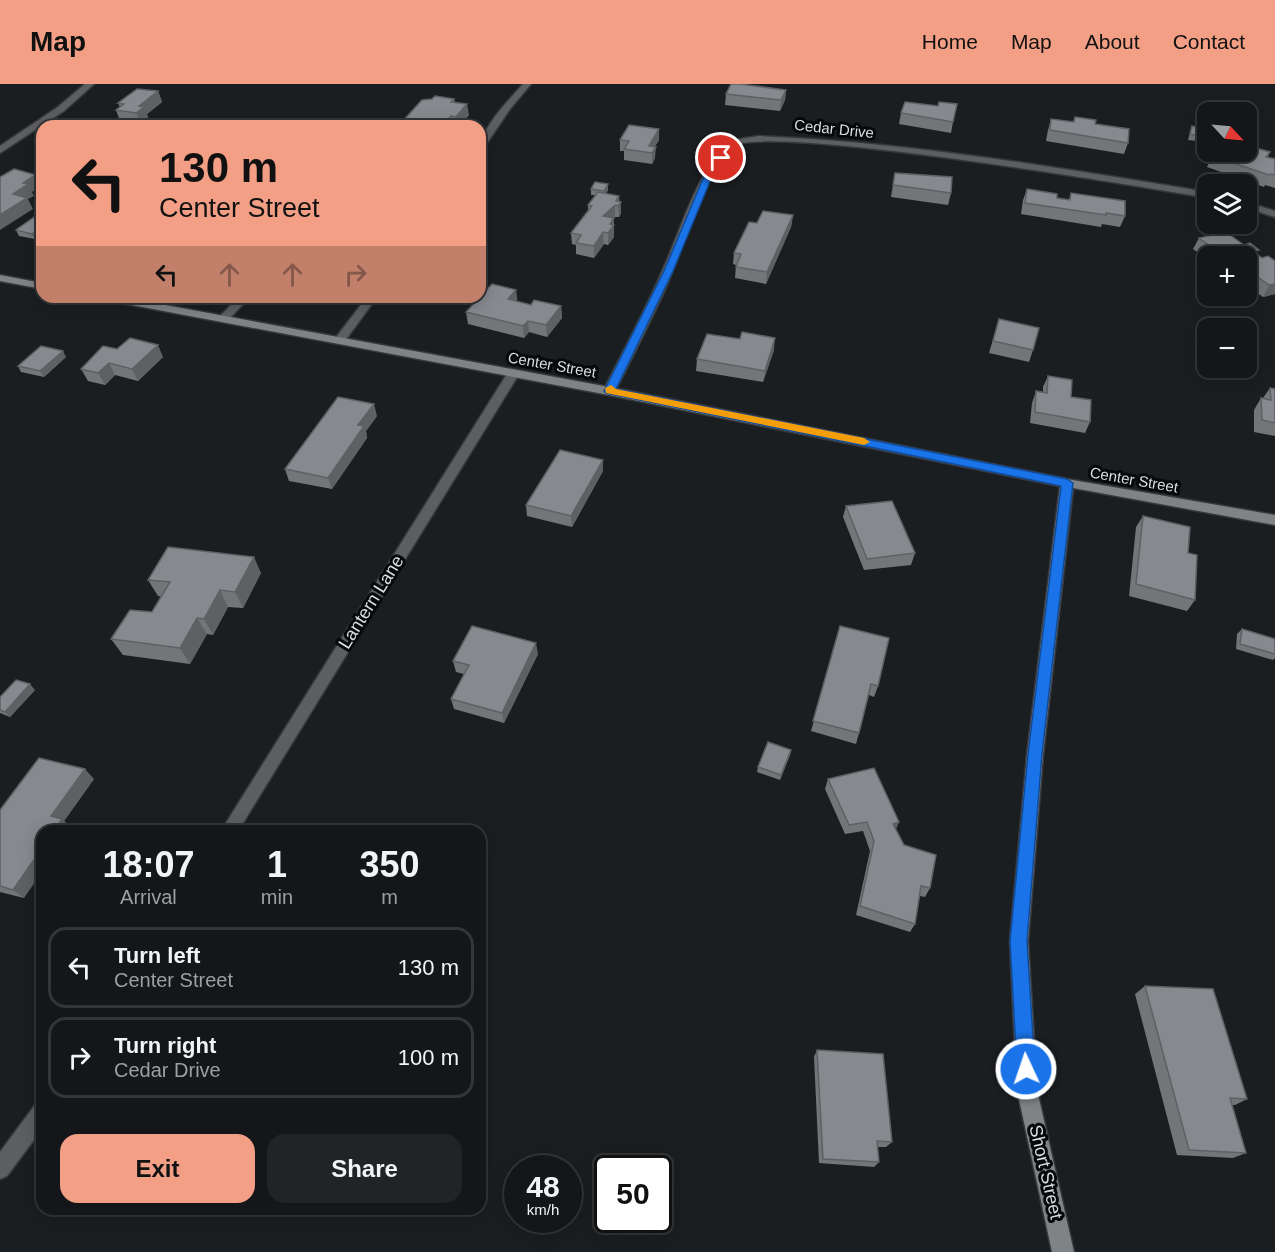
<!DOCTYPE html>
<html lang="en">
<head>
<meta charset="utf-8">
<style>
	:root { --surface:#141619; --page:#212326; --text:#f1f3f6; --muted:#9d9fa2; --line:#333538; --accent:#f39f85 }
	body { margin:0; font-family:Helvetica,sans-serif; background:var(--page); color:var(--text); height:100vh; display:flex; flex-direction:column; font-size:22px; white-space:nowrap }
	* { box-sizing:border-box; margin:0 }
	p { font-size:20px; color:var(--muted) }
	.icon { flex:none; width:33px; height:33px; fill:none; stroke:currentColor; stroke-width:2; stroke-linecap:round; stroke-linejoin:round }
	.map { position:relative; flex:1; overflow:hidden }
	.drawer { position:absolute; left:36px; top:741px; width:450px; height:390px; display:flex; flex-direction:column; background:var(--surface); border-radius:18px; box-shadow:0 3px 15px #0003,0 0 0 2px var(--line) }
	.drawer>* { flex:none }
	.banner { position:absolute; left:36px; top:36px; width:450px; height:183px; border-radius:18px; box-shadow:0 3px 15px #0003,0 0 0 2px var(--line); background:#f39f85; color:#111; overflow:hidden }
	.needle { width:39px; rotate:116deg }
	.fabs { position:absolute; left:1197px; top:18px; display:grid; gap:12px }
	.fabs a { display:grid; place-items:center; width:60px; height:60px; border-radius:12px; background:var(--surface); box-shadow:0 3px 15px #0003,0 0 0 2px var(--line); font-size:30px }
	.speed { position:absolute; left:504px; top:1071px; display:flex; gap:12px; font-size:30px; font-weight:700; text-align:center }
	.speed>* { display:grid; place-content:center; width:78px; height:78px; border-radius:50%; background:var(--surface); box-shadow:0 3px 15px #0003,0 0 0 2px var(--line); line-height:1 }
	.speed small { font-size:15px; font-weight:400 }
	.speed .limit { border:3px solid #111; border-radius:9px; background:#fff; color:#111 }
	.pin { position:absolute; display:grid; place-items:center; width:51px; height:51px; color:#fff; margin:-26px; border:3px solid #fff; border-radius:50%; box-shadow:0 2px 6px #0007 }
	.me { position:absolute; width:66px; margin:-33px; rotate:357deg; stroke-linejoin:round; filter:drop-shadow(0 0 4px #0008) }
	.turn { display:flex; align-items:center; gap:21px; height:126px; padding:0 24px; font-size:27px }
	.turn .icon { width:78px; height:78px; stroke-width:2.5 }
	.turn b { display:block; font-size:42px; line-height:51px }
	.lanes { display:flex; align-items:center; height:57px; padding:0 24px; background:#0003; justify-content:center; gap:30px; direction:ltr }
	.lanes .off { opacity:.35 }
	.eta { display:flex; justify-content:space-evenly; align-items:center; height:102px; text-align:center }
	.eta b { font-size:36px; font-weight:700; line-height:42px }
	.cta { display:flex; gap:12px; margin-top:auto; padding:12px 24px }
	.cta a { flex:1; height:69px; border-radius:18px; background:var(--accent); color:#111; font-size:24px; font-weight:700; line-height:69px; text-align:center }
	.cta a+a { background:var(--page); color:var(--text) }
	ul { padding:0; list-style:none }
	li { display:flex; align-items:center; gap:18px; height:81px; margin:0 12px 9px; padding:0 12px; border:3px solid var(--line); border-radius:18px }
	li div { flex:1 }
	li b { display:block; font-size:22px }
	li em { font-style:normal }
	header { display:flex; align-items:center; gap:36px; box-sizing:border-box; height:84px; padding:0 30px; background:var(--accent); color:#111 }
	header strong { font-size:28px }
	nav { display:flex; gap:33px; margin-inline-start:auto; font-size:21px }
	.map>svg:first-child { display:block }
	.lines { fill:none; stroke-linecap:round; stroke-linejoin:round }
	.street-casing { stroke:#36393c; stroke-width:3 }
	.secondary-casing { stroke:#36393c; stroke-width:3 }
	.street { fill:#5c5e60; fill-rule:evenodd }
	.secondary { fill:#808385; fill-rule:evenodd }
	.wall { fill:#737679 }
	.shaded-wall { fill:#5e6063 }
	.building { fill:#86898d; stroke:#5e6063; stroke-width:1.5 }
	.route { fill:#1a73e8; stroke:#114b97; stroke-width:1.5 }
	.slow { fill:#f59e0b }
	.labels { text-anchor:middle; stroke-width:6; stroke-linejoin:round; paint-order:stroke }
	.far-street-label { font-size:15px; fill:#dbdddf; stroke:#070809 }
	.street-label { font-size:18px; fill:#dbdddf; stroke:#070809 }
</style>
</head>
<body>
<header>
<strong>Map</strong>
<nav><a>Home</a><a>Map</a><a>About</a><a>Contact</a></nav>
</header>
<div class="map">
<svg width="1275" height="1168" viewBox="0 0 1275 1168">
	<rect width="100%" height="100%" fill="#1b1e21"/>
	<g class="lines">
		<defs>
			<path id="street" d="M85 0H94L64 27 0 69V62L58 23Z
				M523 0H531L510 25 483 65 480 66C480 45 509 16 523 0Z
				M758 52C909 58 1059 84 1208 108V114C1144 103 769 40 734 62 710 78 680 171 667 201 651 237 633 272 615 307L613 310H605L603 307C624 266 646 225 664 183 683 140 696 91 729 57Z
				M1246 118 1275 127V133L1246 124Z
				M239 213H250L228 236H220V232Z
				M367 213H377L344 258H336L334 256Z
				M513 286 519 290 238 747H221L507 290Z
				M42 1018V1045L7 1092 0 1095V1068L35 1021Z"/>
			<path id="secondary" d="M0 191 42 199V205L0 197Z
				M100 213H122L609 303 1067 395 1275 431V441L1073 404 1043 671 1028 857 1037 1006 1074 1168H1052L1017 1006 1010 857 1027 671 1060 402 609 311 105 216Z"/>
		</defs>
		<use href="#street" class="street-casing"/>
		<use href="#secondary" class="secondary-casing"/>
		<use href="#street" class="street"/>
		<use href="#secondary" class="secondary"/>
	</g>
	<path class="wall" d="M786 6 785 16 780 27 725 21 726 10Z
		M158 7 162 18 147 30 148 34 141 40 120 37 116 26 120 23 118 19Z
		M454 15 455 18 469 31 459 42H402L401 39Z
		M901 29 953 38 951 49 899 40Z
		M1075 33 1095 40 1128 59 1124 70 1046 57 1048 46 1051 35 1073 38Z
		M1206 35H1208V49L1200 48 1197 57 1188 56 1192 42 1201 44Z
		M620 56H659L655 62V74L652 80 624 76V67H620Z
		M1270 68 1268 73 1275 75V104L1265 101 1264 103 1207 83 1212 72 1247 69Z
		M895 89 951 109 948 121 891 113Z
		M608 100V106L606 109 619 117 621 129 619 133H615L613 134H614V153L608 161 604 160 594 174 576 170V161L572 160 571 149 588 126V121L595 111H591V105Z
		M1027 105 1057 114 1069 116 1071 109 1125 132 1120 143 1102 140 1101 143 1021 130 1023 116Z
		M793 131 791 143 766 200 735 194 736 181 733 180 734 169 757 139Z
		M42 132V150L35 155 19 152 16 146Z
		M1199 154 1257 170 1275 210 1263 213 1246 201V172H1208V176L1193 165Z
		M516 206 517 217 531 221 561 222 562 234 547 253 529 248 524 254 468 240 466 228Z
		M999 235 1033 266 1029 278 989 269Z
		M117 265 163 273 138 297 115 291 105 301 88 297 81 285Z
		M774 266 763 298 696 287 697 275Z
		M66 273 44 293 21 288 18 282Z
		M1048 292 1071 313 1090 338 1085 349 1030 339 1032 319 1036 307 1043 308V303Z
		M1270 304 1275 305V352L1254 348V326L1261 314H1263Z
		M377 332 366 347 367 354 332 405 289 397 285 385Z
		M603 387 572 443 527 432 526 421Z
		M846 422 915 469 911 481 864 486 843 433Z
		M1143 432 1188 469 1195 516 1187 527 1129 512 1136 443Z
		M261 489 243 524 228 523 213 551 207 550 190 580 123 571 111 555 152 528 162 513 158 512 148 496Z
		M840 542 878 602 874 613 869 611 856 660 811 647Z
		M1242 545 1275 555V574L1273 576 1236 565 1237 550Z
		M538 570 504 639 454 625 451 615 464 590 456 588 453 577Z
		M35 606 10 633 0 629V613Z
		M791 666 790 671 780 696 757 688 758 683Z
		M94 695 64 737 72 745 70 747H42L24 814 0 808V726Z
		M828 695 896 745 904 761 930 804 925 813 920 812 915 840 910 848 856 831 870 767 863 747 845 750 825 705Z
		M1145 902 1247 1015 1235 1021H1232L1246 1069 1233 1074 1177 1071 1135 910Z
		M817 966 892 1058 886 1063H877L879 1078 874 1083 819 1079 814 973Z"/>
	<path class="shaded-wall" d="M786 6 785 16 780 27 781 16Z
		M158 7 162 18 147 30 148 34 141 40 136 29 139 22Z
		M467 20 469 31 459 42H458L456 33Z
		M451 32 452 42H442Z
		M659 45V56L651 69 649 62Z
		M656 63 655 74 652 80V69Z
		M36 91 41 102 32 108 34 112 28 115 33 125 0 146V131L13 110 23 99Z
		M608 100V106L605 113 604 107Z
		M619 112 620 120 621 118V129L619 133 618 122 616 117Z
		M615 121V133L603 144V132Z
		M793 131 791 143 766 200 767 188Z
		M614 134V153L608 161V149L610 140Z
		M42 142V150L35 155 32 150Z
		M603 148 604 160 594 174V162Z
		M1275 200V210L1263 213 1269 201Z
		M516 206 517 218 508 215Z
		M561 222 562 234 547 253 546 241Z
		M528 237 529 248 524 254 523 242Z
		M775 254 774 266 763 298 765 287Z
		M158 261 163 273 138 297 132 285Z
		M63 267 66 273 44 293 40 287Z
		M109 279 115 291 105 301 98 289Z
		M374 320 377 332 366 347 367 354 332 405 328 394 358 341Z
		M603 376V387L572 443 571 432Z
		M254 473 261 489 243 524 235 508Z
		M220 506 228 523 213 551 204 535Z
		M197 534 207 550 190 580 180 564Z
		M536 559 538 570 504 639 502 629Z
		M30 600 35 606 10 633 5 628Z
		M791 666 790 671 780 696 781 691Z
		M85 685 94 695 64 737 72 745 70 747H54L51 732Z
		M899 738 895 748 893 740Z
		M42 764V788L24 814 13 806Z"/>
	<path class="building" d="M731 0H740L786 6 781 16 726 10Z
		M137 5 158 7 139 22 144 23 136 29 116 26 124 20 118 19Z
		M435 12 454 15 451 18 467 20 456 33 451 32 442 42H423L401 39 422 16 432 15Z
		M905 18 938 22 939 18 957 20 953 38 901 29Z
		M1075 33 1096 36 1095 40 1129 45 1128 59 1050 46 1051 35 1074 38Z
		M1206 35H1208V43L1201 42Z
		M629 41 659 45 649 62 656 63 652 69 624 65 629 57 620 56Z
		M1192 42 1201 44 1199 52 1190 50Z
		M1252 63 1270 68 1266 73 1275 75V91L1271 90 1269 91 1212 72 1217 68H1242L1247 69Z
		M14 85 36 91 23 99 28 100 13 110 27 114 0 131V93Z
		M895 89 952 93 951 109 893 101Z
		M595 98 608 100 604 107 591 105Z
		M1027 105 1057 110V114L1070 116 1071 109 1125 117V132L1106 129V131L1025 119Z
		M598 108 619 112 616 117 621 118 618 122 615 121 603 132 614 134 610 140 614 141 608 149 603 148 594 162 576 159 581 151 571 149 592 122 588 121Z
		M763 127 793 131 767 188 736 183 741 170 734 169 749 138 757 139Z
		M37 131 42 132V142L32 150 16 146Z
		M1226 148 1244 161 1250 159 1259 166 1253 167 1262 174 1268 172 1275 177V200L1269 201 1246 185V172H1224L1199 154Z
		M492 200 516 206 508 215 531 221 534 216 561 222 546 241 528 237 523 242 466 228Z
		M999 235 1039 244 1033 266 993 257Z
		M742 248 775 254 765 287 697 275 707 250 740 255Z
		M130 254 158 261 132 285 109 279 98 289 81 285 103 262 117 265Z
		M41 262 63 267 40 287 18 282Z
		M1048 292 1072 296 1071 313 1091 316 1090 338 1035 328 1036 307 1047 309Z
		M1270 304 1275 305V339L1262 336 1261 314 1271 316Z
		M338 313 374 320 358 341 364 342 328 394 285 385Z
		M560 366 603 376 571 432 526 421Z
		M892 417 915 469 867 475 846 422Z
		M1143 432 1190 443 1188 469 1197 471 1195 516 1136 500Z
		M168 463 254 473 235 508 220 506 204 535 197 534 180 564 111 555 130 526 152 528 170 498 148 496Z
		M472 542 536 559 502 629 451 615 469 581 453 577Z
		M840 542 889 554 878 602 871 600 859 649 813 637Z
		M1242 545 1275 555V570L1240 560Z
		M16 596 30 600 5 628 0 626V613Z
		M768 658 791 666 781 691 758 683Z
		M39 674 85 685 51 732 62 735 54 747H42V764L13 806 0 802V726Z
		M874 684 899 738 893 740 904 761 936 771 930 804 921 802 915 840 860 822 874 757 867 738 849 741 828 695Z
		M1145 902 1213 905 1247 1015 1230 1014 1246 1069 1189 1066Z
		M817 966 883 970 892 1058 877 1057 879 1078 823 1075Z"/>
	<path class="route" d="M718 72 725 74 713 90 673 187 616 305 1067 395 1073 399 1042 670 1027 857 1035 985 1032 991 1026 994 1020 991 1017 985 1010 857 1028 670 1061 402 606 309 604 307 664 187 705 90Z"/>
	<path class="slow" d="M611 301 616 305 864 354 870 358 864 361 606 309 605 304Z"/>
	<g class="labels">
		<g class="far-street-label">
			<text transform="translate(834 45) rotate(6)" y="5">Cedar Drive</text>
			<text transform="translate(552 281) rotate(10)" y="5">Center Street</text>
			<text transform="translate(1134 396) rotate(10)" y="5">Center Street</text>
		</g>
		<g class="street-label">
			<text transform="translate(371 518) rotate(-58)" y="6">Lantern Lane</text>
			<text transform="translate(1046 1088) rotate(77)" y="6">Short Street</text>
		</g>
	</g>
</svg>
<div class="fabs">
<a><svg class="needle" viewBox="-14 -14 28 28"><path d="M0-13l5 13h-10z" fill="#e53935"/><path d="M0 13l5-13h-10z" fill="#9d9fa2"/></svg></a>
<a><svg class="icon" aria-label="layers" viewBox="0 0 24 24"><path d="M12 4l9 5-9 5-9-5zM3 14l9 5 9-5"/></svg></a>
<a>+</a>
<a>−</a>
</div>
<div class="speed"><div>48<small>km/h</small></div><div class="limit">50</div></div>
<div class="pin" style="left:721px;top:74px;background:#d93025"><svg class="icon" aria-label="arrive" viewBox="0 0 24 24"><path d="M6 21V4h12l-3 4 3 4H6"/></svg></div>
<svg class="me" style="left:1026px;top:985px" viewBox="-20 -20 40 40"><circle r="17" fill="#1a73e8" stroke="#fff" stroke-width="3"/><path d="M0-11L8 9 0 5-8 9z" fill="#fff"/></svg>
<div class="banner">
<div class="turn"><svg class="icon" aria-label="left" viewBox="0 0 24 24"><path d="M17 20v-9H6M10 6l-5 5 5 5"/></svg><div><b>130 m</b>Center Street</div></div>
<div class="lanes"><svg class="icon" aria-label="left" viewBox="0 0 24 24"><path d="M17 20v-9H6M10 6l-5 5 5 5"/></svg><svg class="icon off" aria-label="ahead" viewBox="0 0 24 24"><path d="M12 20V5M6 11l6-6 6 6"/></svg><svg class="icon off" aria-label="ahead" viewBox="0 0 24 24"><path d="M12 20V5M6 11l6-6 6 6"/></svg><svg class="icon off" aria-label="right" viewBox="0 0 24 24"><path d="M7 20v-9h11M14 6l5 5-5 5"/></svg></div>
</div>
<section class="drawer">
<div class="eta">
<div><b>18:07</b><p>Arrival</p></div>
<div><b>1</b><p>min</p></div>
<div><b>350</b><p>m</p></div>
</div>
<ul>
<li><svg class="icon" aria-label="left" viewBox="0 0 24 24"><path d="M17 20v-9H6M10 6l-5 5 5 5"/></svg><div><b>Turn left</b><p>Center Street</p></div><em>130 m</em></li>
<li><svg class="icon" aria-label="right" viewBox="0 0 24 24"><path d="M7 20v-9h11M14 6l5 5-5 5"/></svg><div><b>Turn right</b><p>Cedar Drive</p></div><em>100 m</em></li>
</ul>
<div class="cta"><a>Exit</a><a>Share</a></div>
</section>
</div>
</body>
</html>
